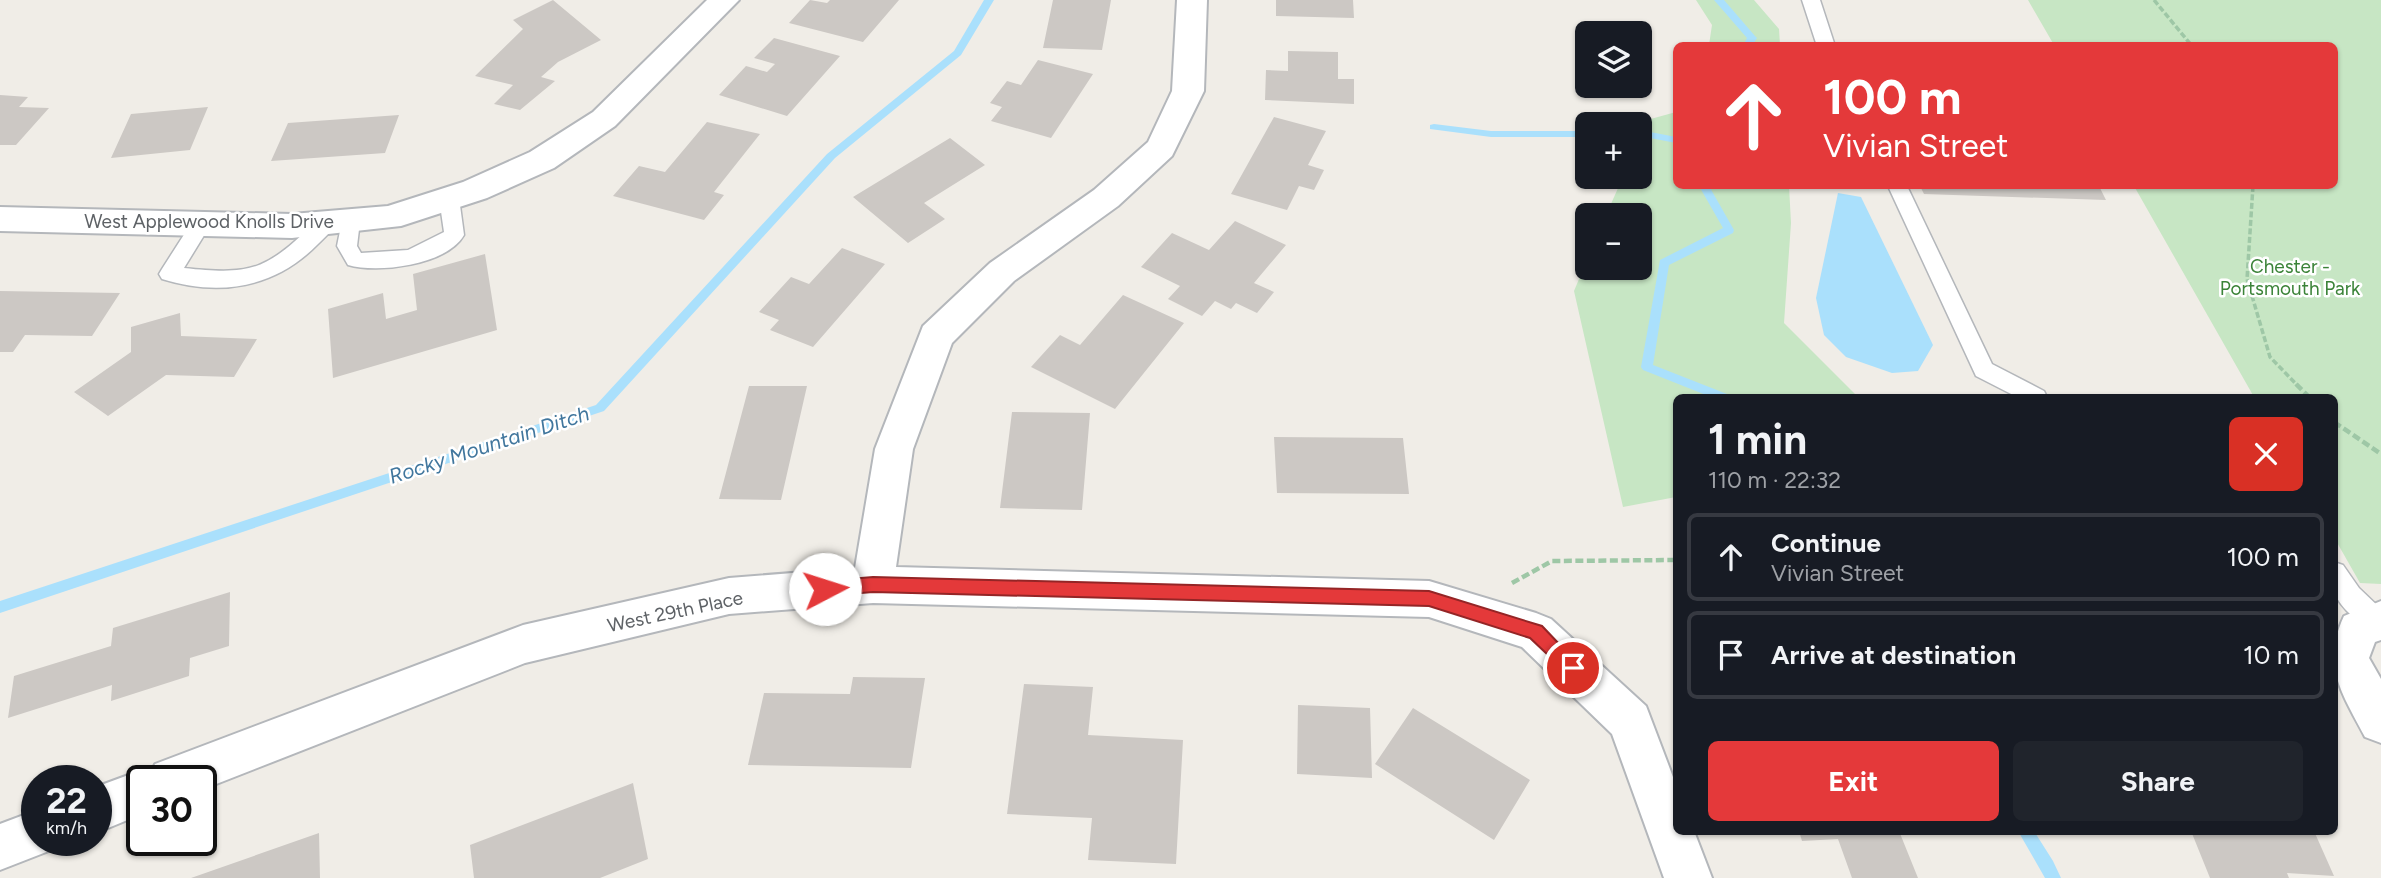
<!DOCTYPE html>
<html lang="en">
<head>
<meta charset="utf-8">
<style>
	:root { --surface:#171b24; --page:#20242c; --text:#f1f3f6; --muted:#9ea1a6; --line:#363941; --accent:#e4393a }
	body { margin:0; font-family:Figtree,sans-serif; background:var(--page); color:var(--text); height:100vh; display:flex; flex-direction:column; font-size:26px; white-space:nowrap }
	* { box-sizing:border-box; margin:0 }
	p { font-size:23px; color:var(--muted) }
	.icon { flex:none; width:38px; height:38px; fill:none; stroke:currentColor; stroke-width:2; stroke-linecap:round; stroke-linejoin:round }
	.map { position:relative; flex:1; overflow:hidden }
	.panel { position:absolute; left:1673px; top:394px; width:665px; height:441px; display:flex; flex-direction:column; background:var(--surface); border-radius:10px; box-shadow:0 2px 5px #0004 }
	.panel>* { flex:none }
	.top-card { position:absolute; left:1673px; top:42px; width:665px; height:147px; border-radius:10px; box-shadow:0 2px 5px #0004; background:#e4393a; color:#fff; overflow:hidden }
	.tools { position:absolute; left:1575px; top:21px; display:grid; gap:14px }
	.tools a { display:grid; place-items:center; width:77px; height:77px; border-radius:10px; background:var(--surface); box-shadow:0 2px 5px #0004; font-size:35px }
	.speed { position:absolute; left:21px; top:765px; display:flex; gap:14px; font-size:35px; font-weight:700; text-align:center }
	.speed>* { display:grid; place-content:center; width:91px; height:91px; border-radius:50%; background:var(--surface); box-shadow:0 2px 5px #0004; line-height:1 }
	.speed small { font-size:18px; font-weight:400 }
	.speed .limit { border:4px solid #111; border-radius:10px; background:#fff; color:#111 }
	.pin { position:absolute; display:grid; place-items:center; width:60px; height:60px; color:#fff; margin:-30px; border:4px solid #fff; border-radius:50%; box-shadow:0 2px 7px #0007 }
	.me { position:absolute; width:77px; margin:-38px; rotate:85deg; stroke-linejoin:round; filter:drop-shadow(0 0 5px #0008) }
	.turn { display:flex; align-items:center; gap:24px; height:147px; padding:0 35px; font-size:32px }
	.turn .icon { width:91px; height:91px; stroke-width:2.5 }
	.turn b { display:block; font-size:49px; line-height:60px }
	.round { display:grid; place-items:center; flex:none; width:74px; height:74px; border-radius:10px; background:var(--page) }
	.head { display:flex; align-items:center; justify-content:space-between; height:119px; padding:0 35px }
	h1 { font-size:42px; font-weight:700; line-height:52px }
	.action { display:flex; gap:14px; margin-top:auto; padding:14px 35px }
	.action a { flex:1; height:80px; border-radius:10px; background:var(--accent); color:#fff; font-size:28px; font-weight:700; line-height:80px; text-align:center }
	.action a+a { background:var(--page); color:var(--text) }
	ul { padding:0; list-style:none }
	li { display:flex; align-items:center; gap:21px; height:88px; margin:0 14px 10px; padding:0 21px; border:4px solid var(--line); border-radius:10px }
	li div { flex:1 }
	li b { display:block; font-size:26px }
	li em { font-style:normal }
	.map>svg:first-child { display:block }
	.green { fill:#c7e6c4 }
	.water { fill:#aae0fc }
	.lines { fill:none; stroke-linecap:round; stroke-linejoin:round }
	.stream { fill:#aae0fc; fill-rule:evenodd }
	.building { fill:#ccc8c4 }
	.lane-casing { stroke:#b4b7bb; stroke-width:3 }
	.street-casing { stroke:#b4b7bb; stroke-width:4 }
	.path-far1 { stroke:#9ec7a6; stroke-width:3.5; stroke-dasharray:6 2.5; stroke-linecap:butt }
	.path { stroke:#9ec7a6; stroke-width:4.5; stroke-dasharray:8 3.5; stroke-linecap:butt }
	.lane { fill:#fff; fill-rule:evenodd }
	.street { fill:#fff; fill-rule:evenodd }
	.route { fill:#e4393a; stroke:#942526; stroke-width:2 }
	.labels { text-anchor:middle; stroke-width:5; stroke-linejoin:round; paint-order:stroke }
	.street-label { font-size:19px; fill:#5e6266; stroke:#fff }
	.park-label { font-size:19px; fill:#3b8338; stroke:#fff }
	.water-label { font-size:21px; font-style:italic; fill:#40769d; stroke:#fff }
</style>
</head>
<body>
<div class="map">
<svg width="2381" height="878" viewBox="0 0 2381 878">
	<rect width="100%" height="100%" fill="#f0ede7"/>
	<path class="green" d="M1696 0H1754L1779 29 1780 45H1709L1712 25Z
		M2028 0H2381V584L2360 583 2335 539 2334 397H2254L2134 186H2334V46L2054 45Z
		M1676 112V186H1789L1791 223 1784 323 1858 397H1676V497L1623 507 1574 291 1587 260V268H1640V215H1606L1623 177H1640V136L1647 120Z"/>
	<path class="water" d="M1838 193 1861 197 1933 345 1918 371 1892 373 1846 357 1824 335 1816 298Z"/>
	<g class="lines">
		<path class="stream" d="M984 0H994L961 55 835 158 604 411 0 613V601L596 405 827 154 954 51Z
			M1714 0H1724L1755 36 1757 38 1752 46H1743L1747 38Z
			M1434 124 1491 131H1587V137H1491L1430 129V125Z
			M1640 130 1676 137V143L1640 136Z
			M1699 186H1709L1734 230 1733 233 1669 265 1653 365 1727 394 1729 397H1711L1643 370 1641 367 1660 260 1723 228Z
			M2018 831H2034L2053 861 2061 878H2045Z"/>
	</g>
	<path class="building" d="M553 0 601 40 558 62 541 77 555 81 520 110 494 104 513 85 475 76 523 29 513 20Z
		M810 0 827 3 830 0H899L863 42 789 23Z
		M1053 0H1111L1102 50 1043 48Z
		M1276 0H1353L1354 18 1276 16Z
		M774 38 840 56 787 116 719 95 746 66 767 72 775 64 754 58Z
		M1288 51 1338 52V79H1354V104L1265 100 1266 70 1288 71Z
		M1038 60 1093 74 1051 138 991 121 1002 107 990 103 1007 81 1021 85Z
		M0 95 28 97 19 107 49 108 16 145H0Z
		M208 107 190 150 111 158 131 114Z
		M399 115 385 153 271 161 288 123Z
		M1274 117 1326 131 1308 165 1324 170 1314 190 1299 186 1287 210 1231 194Z
		M707 122 760 134 714 192 724 195 704 220 613 196 639 166 665 172Z
		M950 138 985 165 924 203 945 219 908 243 853 197Z
		M1920 186H2099L2106 200 1924 194Z
		M1235 221 1286 245 1254 283 1274 292 1257 313 1236 303 1231 309 1215 301 1202 316 1168 299 1180 286 1141 267 1172 233 1209 250Z
		M842 248 885 264 813 347 770 330 779 320 759 312 791 277 809 284Z
		M485 254 497 330 333 378 328 309 383 293 386 319 417 310 413 274Z
		M0 291 120 293 92 336 25 335 13 352H0Z
		M1123 295 1184 323 1115 409 1031 367 1060 335 1080 345Z
		M180 313 181 336 257 339 234 377 166 375 108 416 74 392 131 352V327Z
		M749 386H807L781 500 719 499Z
		M1012 412 1090 413 1082 510 1000 508Z
		M1274 437 1403 438 1409 494 1277 493Z
		M230 592 229 646 190 658 189 676 111 701 112 685 8 718 14 676 111 646 113 628Z
		M853 677 925 678 911 768 748 765 764 693 850 694Z
		M1024 684 1093 687 1088 735 1183 740 1176 864 1088 860 1092 818 1007 814Z
		M1298 705 1370 708 1372 778 1297 774Z
		M1413 708 1530 780 1494 840 1375 764Z
		M633 783 648 859 600 878H474L470 845Z
		M1799 831H1899L1918 878H1852L1838 839 1802 841Z
		M2191 831H2314L2334 876 2287 873 2289 878H2210Z
		M319 833 320 878H191Z"/>
	<g class="lines">
		<defs>
			<path id="lane" d="M1802 0H1820L1835 46H1817Z
				M1888 186H1907L1992 364 2044 391 2047 397H2017L1976 376Z
				M449 191 459 198 464 235C447 265 378 274 348 265L337 246 343 216 350 214 360 221 357 246 361 253 408 250 444 232 439 198Z
				M201 217 211 224 184 268C257 276 267 268 319 219L326 217 336 224C331 232 324 238 318 244 275 288 220 297 162 279L159 274 162 269 194 219Z
				M2334 562 2343 565 2359 588 2381 609V629C2367 634 2337 605 2334 591 2333 582 2334 571 2334 562Z"/>
			<path id="street" d="M707 0H739L615 126 554 168 487 198 401 226 292 238 0 231V207L292 214 388 206 463 182 530 152 593 112Z
				M1177 0H1207L1204 91 1172 156 1118 206 1014 281 952 343 913 449 896 567 1429 581 1536 613 1551 619 1646 706 1676 785V831H1694L1712 878H1664L1612 734 1522 647 1429 617 873 603 729 614 525 663 201 790V780H142V814L96 833V787L142 770 151 773 155 764 523 625 729 578 855 568 875 449 923 326 990 263 1094 190 1148 142 1172 91Z
				M2381 601V640L2375 642 2369 658 2381 679V743L2365 737C2342 693 2321 665 2344 616Z
				M37 810V840H57L54 849 0 870V824Z"/>
		</defs>
		<use href="#lane" class="lane-casing"/>
		<use href="#street" class="street-casing"/>
		<path class="path-far1" d="M2154 0 2192 46
			M2253 186 2247 279 2270 357 2298 386"/>
		<path class="path" d="M2296 384 2309 397
			M2334 422 2381 454
			M1512 583 1552 561 1676 560"/>
		<use href="#lane" class="lane"/>
		<use href="#street" class="street"/>
	</g>
	<path class="route" d="M873 577 1429 591 1542 626 1582 668 1580 673H1567L1530 638 1429 606 873 592 825 596 816 589 825 581Z"/>
	<g class="labels">
		<g class="street-label">
			<text x="209" y="228">West Applewood Knolls Drive</text>
			<text transform="translate(675 611) rotate(-12)" y="7">West 29th Place</text>
		</g>
		<g class="park-label">
			<text x="2290" y="273">Chester -<tspan x="2290" dy="22">Portsmouth Park</tspan></text>
		</g>
		<g class="water-label">
			<text transform="translate(489 445) rotate(-18)" y="7">Rocky Mountain Ditch</text>
		</g>
	</g>
</svg>
<div class="tools">
<a><svg class="icon" aria-label="layers" viewBox="0 0 24 24"><path d="M12 4l9 5-9 5-9-5zM3 14l9 5 9-5"/></svg></a>
<a>+</a>
<a>−</a>
</div>
<div class="speed"><div>22<small>km/h</small></div><div class="limit">30</div></div>
<div class="pin" style="left:1573px;top:668px;background:#d93025"><svg class="icon" aria-label="arrive" viewBox="0 0 24 24"><path d="M6 21V4h12l-3 4 3 4H6"/></svg></div>
<svg class="me" style="left:825px;top:589px" viewBox="-20 -20 40 40"><circle r="19" fill="#fff"/><path d="M0-13L10 11 0 6-10 11z" fill="#e4393a"/></svg>
<div class="top-card">
<div class="turn"><svg class="icon" aria-label="ahead" viewBox="0 0 24 24"><path d="M12 20V5M6 11l6-6 6 6"/></svg><div><b>100 m</b>Vivian Street</div></div>
</div>
<section class="panel">
<div class="head"><div><h1>1 min</h1><p>110 m · 22:32</p></div><a class="round" style="background:#d93025;color:#fff"><svg class="icon" aria-label="close" viewBox="0 0 24 24"><path d="M6 6l12 12M18 6L6 18"/></svg></a></div>
<ul>
<li><svg class="icon" aria-label="ahead" viewBox="0 0 24 24"><path d="M12 20V5M6 11l6-6 6 6"/></svg><div><b>Continue</b><p>Vivian Street</p></div><em>100 m</em></li>
<li><svg class="icon" aria-label="arrive" viewBox="0 0 24 24"><path d="M6 21V4h12l-3 4 3 4H6"/></svg><div><b>Arrive at destination</b></div><em>10 m</em></li>
</ul>
<div class="action"><a>Exit</a><a>Share</a></div>
</section>
</div>
</body>
</html>
